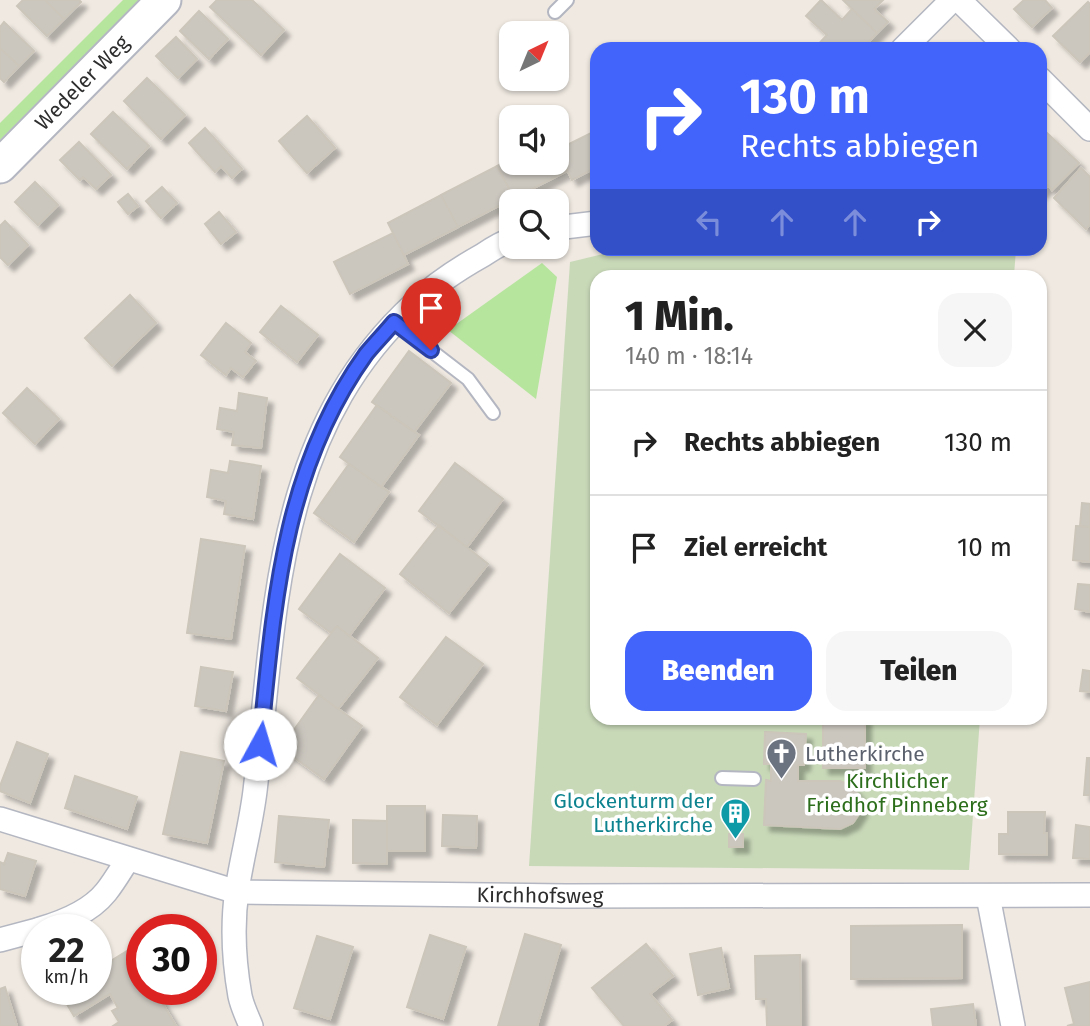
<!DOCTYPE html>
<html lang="de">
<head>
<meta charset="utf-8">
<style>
	:root { --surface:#fff; --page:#f6f6f6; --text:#222; --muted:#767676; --line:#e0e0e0; --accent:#4264fb }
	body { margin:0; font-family:"Fira Sans",sans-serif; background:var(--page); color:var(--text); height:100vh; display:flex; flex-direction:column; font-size:26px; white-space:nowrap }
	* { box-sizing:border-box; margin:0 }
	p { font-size:23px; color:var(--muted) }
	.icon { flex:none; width:38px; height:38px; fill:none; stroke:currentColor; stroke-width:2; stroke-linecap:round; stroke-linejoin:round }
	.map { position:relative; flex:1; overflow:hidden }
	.panel { position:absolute; left:590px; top:270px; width:457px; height:455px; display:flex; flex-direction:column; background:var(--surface); border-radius:21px; box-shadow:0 2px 5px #0004 }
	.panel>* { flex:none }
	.guide { position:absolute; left:590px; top:42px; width:457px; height:214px; border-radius:21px; box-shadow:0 2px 5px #0004; background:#4264fb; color:#fff; overflow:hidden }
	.needle { width:46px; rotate:43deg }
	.fabs { position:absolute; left:499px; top:21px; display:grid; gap:14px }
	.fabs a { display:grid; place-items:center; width:70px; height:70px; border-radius:14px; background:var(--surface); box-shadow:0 2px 5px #0004; font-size:35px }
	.speed { position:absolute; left:21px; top:914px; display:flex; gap:14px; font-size:35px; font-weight:700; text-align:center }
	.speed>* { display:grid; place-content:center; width:91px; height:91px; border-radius:50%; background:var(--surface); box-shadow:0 2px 5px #0004; line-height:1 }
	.speed small { font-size:18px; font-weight:400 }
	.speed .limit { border:10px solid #d22; background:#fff; color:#111 }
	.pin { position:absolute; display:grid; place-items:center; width:60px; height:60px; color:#fff; margin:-72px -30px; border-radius:50% 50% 50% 0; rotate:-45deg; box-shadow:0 0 7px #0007 }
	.pin .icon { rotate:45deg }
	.me { position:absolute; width:77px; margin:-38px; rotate:6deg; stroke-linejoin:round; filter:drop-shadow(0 0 5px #0008) }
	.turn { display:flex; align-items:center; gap:24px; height:147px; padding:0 35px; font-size:32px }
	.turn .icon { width:91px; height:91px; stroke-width:2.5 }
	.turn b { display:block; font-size:49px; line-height:60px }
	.lanes { display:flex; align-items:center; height:66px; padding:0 35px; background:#0003; justify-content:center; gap:35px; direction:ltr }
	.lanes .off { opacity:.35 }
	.round { display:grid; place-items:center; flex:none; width:74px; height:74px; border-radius:21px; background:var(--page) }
	.summary { display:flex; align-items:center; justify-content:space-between; height:119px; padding:0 35px }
	h1 { font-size:42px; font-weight:800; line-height:52px }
	.button { display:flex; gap:14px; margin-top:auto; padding:14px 35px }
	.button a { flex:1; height:80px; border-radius:21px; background:var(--accent); color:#fff; font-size:28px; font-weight:800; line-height:80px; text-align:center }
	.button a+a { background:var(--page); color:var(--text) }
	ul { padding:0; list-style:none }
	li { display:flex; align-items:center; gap:21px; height:105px; padding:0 35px; border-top:2px solid var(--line) }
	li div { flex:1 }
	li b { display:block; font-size:26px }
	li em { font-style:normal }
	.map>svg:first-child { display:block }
	.green { fill:#b6e59e }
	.cemetery { fill:#c8d9b8 }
	.building { fill:#cbc7bf; stroke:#cbc5ba; stroke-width:2; filter:url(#shadow) }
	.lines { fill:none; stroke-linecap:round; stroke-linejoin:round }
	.lane-casing { stroke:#b4b7c1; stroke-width:16 }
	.street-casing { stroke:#b4b7c1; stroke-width:26 }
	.secondary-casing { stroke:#b4b7c1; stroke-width:37 }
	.lane { stroke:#fff; stroke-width:12 }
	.street { stroke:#fff; stroke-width:23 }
	.secondary { stroke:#fff; stroke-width:33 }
	.route-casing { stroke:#2b41a3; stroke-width:18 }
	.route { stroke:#4264fb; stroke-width:12 }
	.labels { text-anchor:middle; stroke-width:7; stroke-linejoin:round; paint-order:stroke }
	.street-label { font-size:21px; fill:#2e2e2e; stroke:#fff }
	.worship-label { font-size:21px; fill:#5b616d; stroke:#fff; text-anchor:start }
	.park-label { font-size:21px; fill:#2c6e1b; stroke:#fff }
	.culture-label { font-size:21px; fill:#0d838f; stroke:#fff; text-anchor:end }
</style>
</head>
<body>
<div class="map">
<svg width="1090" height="1026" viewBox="0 0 1090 1026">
	<defs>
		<filter id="shadow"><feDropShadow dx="6" dy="6" stdDeviation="2" flood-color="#0004"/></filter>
	</defs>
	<rect width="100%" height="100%" fill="#efe9e1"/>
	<path class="green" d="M123 0H140L0 140V123Z
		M542 263 557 277 536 399 448 330Z"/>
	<path class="cemetery" d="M628 248 1016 249 1014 276H597V718H980L969 870 529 866 570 262Z"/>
	<path class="building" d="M23 0H45L64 19 47 36 17 6Z
		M45 0H79L81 2 64 19Z
		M217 0H252L284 30 261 55 210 7Z
		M821 0 842 20 852 9 877 33 862 49H814L827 35 806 16Z
		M843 0H883L874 9 888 22 877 33Z
		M1024 0H1045L1052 8 1032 27 1014 9Z
		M1088 2 1090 4V52L1080 62 1053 36Z
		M199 11 228 39 209 59 180 31Z
		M4 22 34 51 19 66 0 48V27Z
		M176 37 197 59 178 78 156 56Z
		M0 48 19 66 4 82 0 78Z
		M147 78 185 115 161 139 124 101Z
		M113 112 149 146 127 169 91 134Z
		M307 116 335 148 307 173 279 141Z
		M205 128 242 169 232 178 221 166 215 172 189 143Z
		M597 130V167L572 180 557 150Z
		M1047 133 1079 163 1052 190 1048 185 1040 193V141Z
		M79 142 111 175 96 189 83 177 80 180 60 160Z
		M556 150 567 171 514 198 497 166 511 159V163H556Z
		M497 166 514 198 458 227 441 195Z
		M1081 168 1090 177V224L1086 229 1054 198Z
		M35 182 58 205 38 225 15 202Z
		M162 187 177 203 161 218 146 201Z
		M128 194 138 206 128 214 118 202Z
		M441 195 458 227 404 255 388 223Z
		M219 212 236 232 221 244 205 224Z
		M5 221 28 245 8 265 0 257V226Z
		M393 233 408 264 350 294 334 262Z
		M130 295 156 323 112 366 85 338Z
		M281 306 318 335 297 362 260 332Z
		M226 323 251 343 245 352 256 361 243 377 231 368 226 375 201 355Z
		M409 351 451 383 414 432 372 402Z
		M27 388 59 419 35 444 3 413Z
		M239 393 267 398 261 448 232 445 234 432 217 429 220 408 237 411Z
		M377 405 419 435 381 487 340 457Z
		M230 461 261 466 253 519 224 514 226 501 207 497 211 470 228 473Z
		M455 463 503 499 467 547 419 511Z
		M349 464 389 492 354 542 314 513Z
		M1082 503 1090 504V527L1080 526Z
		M439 525 488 564 449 613 400 574Z
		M1076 526 1090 527V562L1073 560Z
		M201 539 245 546 231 639 187 633Z
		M340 554 385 588 349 636 337 626 331 633 299 609Z
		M1078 584 1090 585V612L1075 609Z
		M337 626 378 658 338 709 297 678Z
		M446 637 483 664 437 725 400 697Z
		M201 667 233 672 226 711 195 706Z
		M1083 670 1090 671V692L1080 691Z
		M319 695 362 726 324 779 281 748Z
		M823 718H865V768H823Z
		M765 732 806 734 804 765H798V781H840L852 786 860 797 861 811 853 823 840 829 764 825 766 780 771 781V764H764Z
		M17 742 48 754 30 803 0 791V786Z
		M181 752 224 761 207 843 163 834Z
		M1087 758H1090V795H1084Z
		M75 776 137 797 127 829 65 808Z
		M387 806H425V851H387Z
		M1008 812H1045L1044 833H1047V855L999 854V834H1008Z
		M443 815 477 816 476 848 442 846Z
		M279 816 329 820 324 867 275 862Z
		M353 820 387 821V864L353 863Z
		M1076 825 1090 827V859L1073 858Z
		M729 834H743V847H729Z
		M8 853 36 861 25 896 0 889V862L4 864Z
		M962 925V978L851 979V926Z
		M525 934 561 945 537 1026H498Z
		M430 935 466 947 443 1019 407 1007Z
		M317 936 353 947 330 1019 294 1008Z
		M646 944 673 976 650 994 672 1020 664 1026H624L592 988Z
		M137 945 142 954V989H154L176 1026H113L119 1022 112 1011 118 1008 110 994 74 1016 58 989H96V958L98 957 104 965Z
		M721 948 729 988 698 995 690 954Z
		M800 955 801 1026H767L766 999H756L755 956Z
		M1090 982V1026H1067L1074 1024 1065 988Z
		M1090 982V1026H1067L1074 1024 1065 988Z
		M5 987 17 1026H0V989Z
		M973 1004 976 1026H933L931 1009Z"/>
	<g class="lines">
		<defs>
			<path id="lane" d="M555 12 567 0
				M394 322 468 379 493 413
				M722 778 754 779"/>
			<g id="street">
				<path d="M959 0 1009 49"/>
				<path d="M903 49 952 0"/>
				<path d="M1040 79 1090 129"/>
				<path d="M556 228 597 223"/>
				<path id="s1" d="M0 819 237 892 566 896 1090 895"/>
				<path d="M988 896 1013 1026"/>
				<path d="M40 929C64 922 90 912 106 892 114 882 121 870 128 859"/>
				<path d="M0 940 37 930"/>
				<path d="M251 1026C247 1016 242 1006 240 996 234 962 232 924 237 890 242 857 251 824 255 791 276 615 273 434 414 304 435 284 458 269 483 255 492 249 501 243 511 240"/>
			</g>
			<g id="secondary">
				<path id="s2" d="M0 166 164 0"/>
			</g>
		</defs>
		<use href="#lane" class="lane-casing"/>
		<use href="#street" class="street-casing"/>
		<use href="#secondary" class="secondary-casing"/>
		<use href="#lane" class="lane"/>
		<use href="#street" class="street"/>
		<use href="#secondary" class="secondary"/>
	</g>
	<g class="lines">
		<defs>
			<path id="route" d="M260 744C274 606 282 471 366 354 375 343 385 333 394 322L431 350"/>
		</defs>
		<use href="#route" class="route-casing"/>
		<use href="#route" class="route"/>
	</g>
	<defs>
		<symbol id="church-pin" viewBox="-11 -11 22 30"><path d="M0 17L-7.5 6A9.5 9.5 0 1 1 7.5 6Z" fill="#6b7280" stroke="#fff"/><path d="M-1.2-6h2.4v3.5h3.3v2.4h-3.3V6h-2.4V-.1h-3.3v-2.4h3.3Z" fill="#fff"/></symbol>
		<symbol id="building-pin" viewBox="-11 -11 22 30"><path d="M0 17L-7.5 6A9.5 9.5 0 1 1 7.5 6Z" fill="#0f9aa8" stroke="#fff"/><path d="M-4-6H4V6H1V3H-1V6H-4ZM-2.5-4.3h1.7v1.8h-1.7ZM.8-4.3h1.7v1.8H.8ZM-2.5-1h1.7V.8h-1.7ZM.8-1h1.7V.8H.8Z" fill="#fff"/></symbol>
	</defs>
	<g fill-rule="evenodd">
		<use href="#church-pin" x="764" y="736" width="35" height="47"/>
		<use href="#building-pin" x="718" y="796" width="35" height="47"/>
	</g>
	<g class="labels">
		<g class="street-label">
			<text dy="7" stroke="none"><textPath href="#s2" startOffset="117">Wedeler Weg</textPath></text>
			<text dy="7" stroke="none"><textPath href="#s1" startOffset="551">Kirchhofsweg</textPath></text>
		</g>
		<g class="worship-label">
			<text x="805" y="761">Lutherkirche</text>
		</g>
		<g class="park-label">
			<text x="897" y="788">Kirchlicher<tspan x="897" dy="24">Friedhof Pinneberg</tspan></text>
		</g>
		<g class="culture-label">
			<text x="713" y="808">Glockenturm der<tspan x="713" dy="24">Lutherkirche</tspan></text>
		</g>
	</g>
</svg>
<div class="fabs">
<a><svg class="needle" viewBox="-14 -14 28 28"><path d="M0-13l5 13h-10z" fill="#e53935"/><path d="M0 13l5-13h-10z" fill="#767676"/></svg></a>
<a><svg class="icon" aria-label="sound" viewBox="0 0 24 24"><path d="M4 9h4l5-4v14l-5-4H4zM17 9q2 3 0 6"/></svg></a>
<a><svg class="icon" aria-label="search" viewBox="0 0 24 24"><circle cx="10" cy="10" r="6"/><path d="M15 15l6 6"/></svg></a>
</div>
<div class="speed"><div>22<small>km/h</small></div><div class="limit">30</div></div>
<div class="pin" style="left:431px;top:350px;background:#d93025"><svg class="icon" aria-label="arrive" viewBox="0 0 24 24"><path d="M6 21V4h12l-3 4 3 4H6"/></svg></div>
<svg class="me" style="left:260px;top:744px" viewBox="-20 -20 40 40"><circle r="19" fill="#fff"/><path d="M0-13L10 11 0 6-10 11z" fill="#4264fb"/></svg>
<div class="guide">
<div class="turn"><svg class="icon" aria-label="right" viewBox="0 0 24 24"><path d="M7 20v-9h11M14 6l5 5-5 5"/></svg><div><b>130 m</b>Rechts abbiegen</div></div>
<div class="lanes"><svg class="icon off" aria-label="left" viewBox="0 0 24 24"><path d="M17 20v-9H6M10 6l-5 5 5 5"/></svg><svg class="icon off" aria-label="ahead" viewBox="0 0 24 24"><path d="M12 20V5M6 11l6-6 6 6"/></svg><svg class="icon off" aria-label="ahead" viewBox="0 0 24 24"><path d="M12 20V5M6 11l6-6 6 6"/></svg><svg class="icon" aria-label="right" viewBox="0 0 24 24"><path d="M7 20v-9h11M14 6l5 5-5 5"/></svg></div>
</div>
<section class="panel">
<div class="summary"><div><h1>1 Min.</h1><p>140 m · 18:14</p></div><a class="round"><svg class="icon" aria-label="close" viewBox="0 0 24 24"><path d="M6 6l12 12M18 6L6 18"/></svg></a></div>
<ul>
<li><svg class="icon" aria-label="right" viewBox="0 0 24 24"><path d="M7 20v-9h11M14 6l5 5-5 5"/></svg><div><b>Rechts abbiegen</b></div><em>130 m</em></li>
<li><svg class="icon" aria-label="arrive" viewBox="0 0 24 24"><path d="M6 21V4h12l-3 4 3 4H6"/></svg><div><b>Ziel erreicht</b></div><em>10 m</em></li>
</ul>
<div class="button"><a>Beenden</a><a>Teilen</a></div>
</section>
</div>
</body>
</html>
